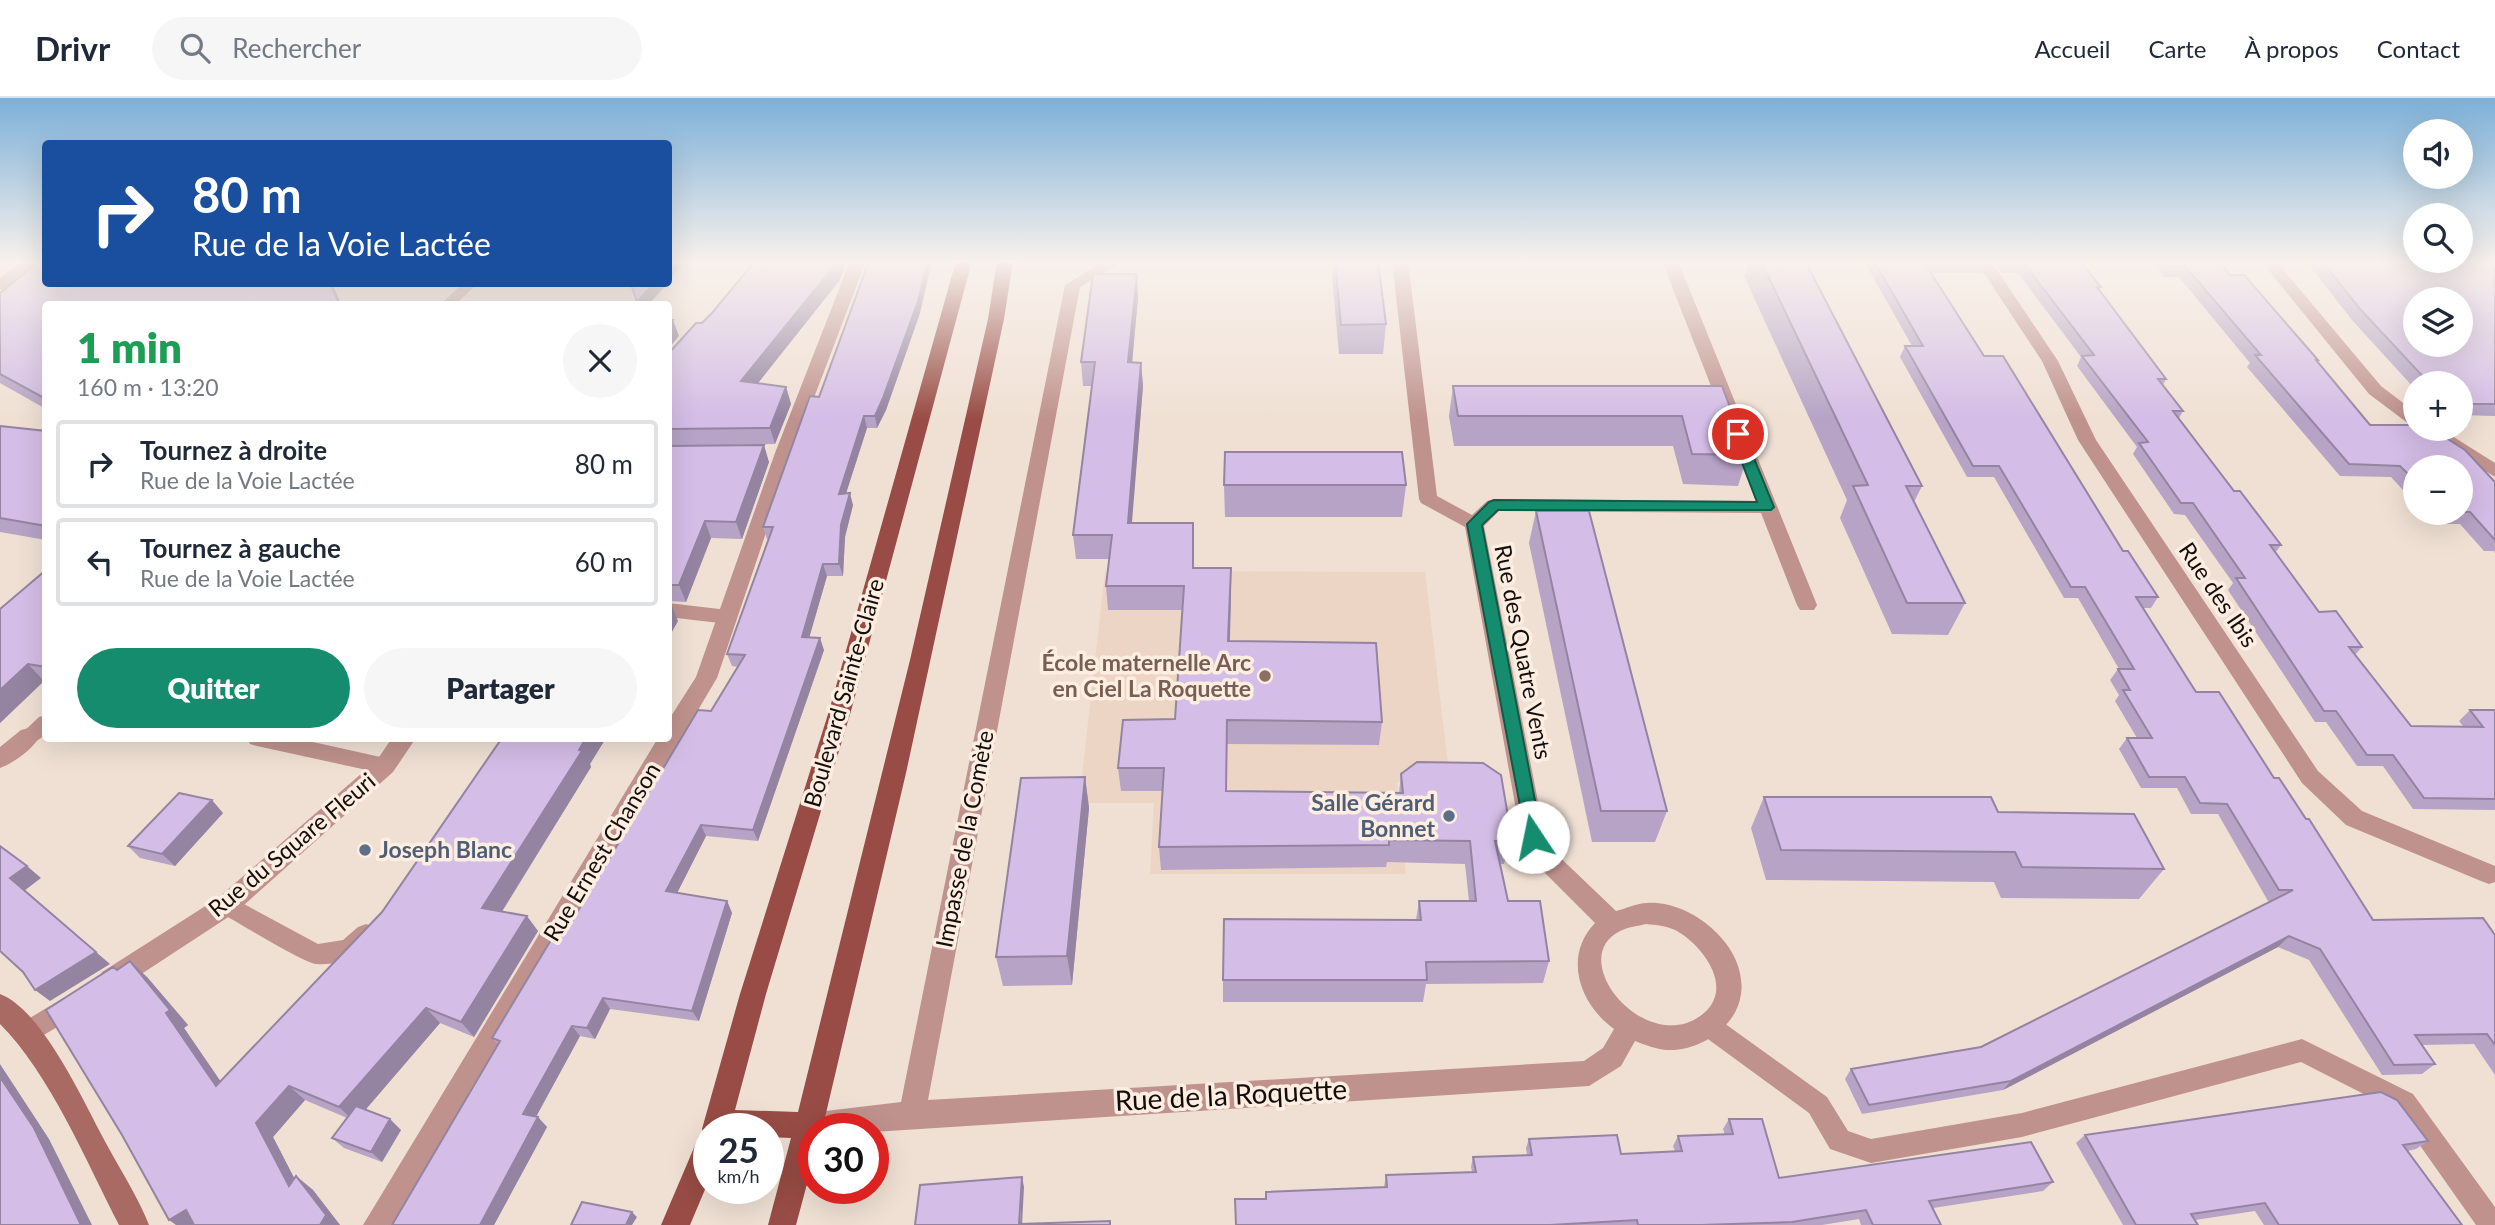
<!DOCTYPE html>
<html lang="fr">
<head>
<meta charset="utf-8">
<style>
	:root { --surface:#fff; --page:#f6f6f7; --text:#1f2937; --muted:#747a83; --line:#e0e1e3; --accent:#168c6e }
	body { margin:0; font-family:Lato,sans-serif; background:var(--page); color:var(--text); height:100vh; display:flex; flex-direction:column; font-size:26px; white-space:nowrap }
	* { box-sizing:border-box; margin:0 }
	p { font-size:23px; color:var(--muted) }
	.icon { flex:none; width:38px; height:38px; fill:none; stroke:currentColor; stroke-width:2; stroke-linecap:round; stroke-linejoin:round }
	.map { position:relative; flex:1; overflow:hidden }
	.drawer { position:absolute; left:42px; top:203px; width:630px; height:441px; display:flex; flex-direction:column; background:var(--surface); border-radius:7px; box-shadow:0 7px 28px #0002 }
	.drawer>* { flex:none }
	.banner { position:absolute; left:42px; top:42px; width:630px; height:147px; border-radius:7px; box-shadow:0 7px 28px #0002; background:#1a4fa0; color:#fff; overflow:hidden }
	.controls { position:absolute; left:2403px; top:21px; display:grid; gap:14px }
	.controls a { display:grid; place-items:center; width:70px; height:70px; border-radius:50%; background:var(--surface); box-shadow:0 7px 28px #0002; font-size:35px }
	.speed { position:absolute; left:693px; top:1015px; display:flex; gap:14px; font-size:35px; font-weight:700; text-align:center }
	.speed>* { display:grid; place-content:center; width:91px; height:91px; border-radius:50%; background:var(--surface); box-shadow:0 7px 28px #0002; line-height:1 }
	.speed small { font-size:18px; font-weight:400 }
	.speed .limit { border:10px solid #d22; background:#fff; color:#111 }
	.pin { position:absolute; display:grid; place-items:center; width:60px; height:60px; color:#fff; margin:-30px; border:4px solid #fff; border-radius:50%; box-shadow:0 2px 7px #0007 }
	.me { position:absolute; width:77px; margin:-38px; rotate:349deg; stroke-linejoin:round; filter:drop-shadow(0 0 5px #0008) }
	.turn { display:flex; align-items:center; gap:24px; height:147px; padding:0 35px; font-size:32px }
	.turn .icon { width:91px; height:91px; stroke-width:2.5 }
	.turn b { display:block; font-size:49px; line-height:60px }
	.round { display:grid; place-items:center; flex:none; width:74px; height:74px; border-radius:37px; background:var(--page) }
	.summary { display:flex; align-items:center; justify-content:space-between; height:119px; padding:0 35px }
	h1 { font-size:42px; font-weight:800; line-height:52px; color:#1e9e55 }
	.action { display:flex; gap:14px; margin-top:auto; padding:14px 35px }
	.action a { flex:1; height:80px; border-radius:42px; background:var(--accent); color:#fff; font-size:28px; font-weight:800; line-height:80px; text-align:center }
	.action a+a { background:var(--page); color:var(--text) }
	ul { padding:0; list-style:none }
	li { display:flex; align-items:center; gap:21px; height:88px; margin:0 14px 10px; padding:0 21px; border:4px solid var(--line); border-radius:7px }
	li div { flex:1 }
	li b { display:block; font-size:26px }
	li em { font-style:normal }
	header { display:flex; align-items:center; gap:42px; box-sizing:border-box; height:98px; padding:0 35px; background:var(--surface); border-bottom:2px solid var(--line) }
	header strong { font-size:33px }
	nav { display:flex; gap:38px; margin-inline-start:auto; font-size:24px }
	.search { width:490px; height:63px; background:var(--page); display:flex; align-items:center; gap:18px; box-sizing:border-box; padding:0 24px; border-radius:38px; color:var(--muted); font-size:26px }
	.map>svg:first-child { display:block }
	.built { fill:#ecd5c4 }
	.lines { fill:none; stroke-linecap:round; stroke-linejoin:round }
	.service { fill:#bf928d; fill-rule:evenodd }
	.minor { fill:#bf928d; fill-rule:evenodd }
	.secondary { fill:#a96a63; fill-rule:evenodd }
	.primary { fill:#984c45; fill-rule:evenodd }
	.wall { fill:#b6a3c6 }
	.shaded-wall { fill:#9484a1 }
	.building { fill:#d4bde6; stroke:#9484a1; stroke-width:2; fill-rule:evenodd }
	.route { fill:#168c6e; stroke:#0e5b48; stroke-width:2 }
	.education-dot { fill:#8d6e63; stroke:#feede1; stroke-width:2.5 }
	.service-dot { fill:#5c6f8a; stroke:#feede1; stroke-width:2.5 }
	.labels { text-anchor:middle; stroke-width:7; stroke-linejoin:round; paint-order:stroke }
	.street-label { font-size:23px; fill:#130e0a; stroke:#feede1 }
	.education-label { font-size:23px; font-weight:bold; fill:#785e54; stroke:#feede1; text-anchor:end }
	.service-label { font-size:23px; font-weight:bold; fill:#4e5e75; stroke:#feede1; text-anchor:end }
	.near-street-label { font-size:28px; fill:#130e0a; stroke:#feede1 }
</style>
</head>
<body>
<header>
<strong>Drivr</strong>
<div class="search"><svg class="icon" aria-label="search" viewBox="0 0 24 24"><circle cx="10" cy="10" r="6"/><path d="M15 15l6 6"/></svg>Rechercher</div>
<nav><a>Accueil</a><a>Carte</a><a>À propos</a><a>Contact</a></nav>
</header>
<div class="map">
<svg width="2495" height="1127" viewBox="0 0 2495 1127">
	<rect width="100%" height="100%" fill="#f0e0d4"/>
	<path class="built" d="M1105 473 1425 474 1450 682 1397 684 1406 776H1150L1154 705H1079Z"/>
	<g class="lines">
		<path class="service" d="M462 186H477L456 206H441Z
			M668 505 728 512 735 514 737 519 735 524 728 526 668 519Z
			M46 617V636C37 643 33 647 22 643L19 638 39 619Z
			M247 640H295L385 660 392 662 395 668 392 674 385 676 257 648 250 646Z
			M227 797 318 846 343 842 358 829 366 826 374 829 377 836C367 857 339 868 316 866 303 865 236 823 219 814L216 807 219 800Z
			M1709 917 1717 920 1827 999 1848 1033 1871 1041 2022 1015 2302 941 2413 996 2495 1109V1127H2476L2395 1012 2301 964 2022 1039 1871 1065 1830 1051 1809 1015 1701 936 1697 928 1701 920Z"/>
		<path class="minor" d="M22 163H39L6 190 0 192V180Z
			M850 163H866L793 355 717 580 393 1127H363L658 640H668V623L696 579 775 355Z
			M1104 163H1123L1080 189 928 1002 1584 963 1603 950 1614 931C1579 906 1563 858 1595 825L1531 761 1521 739 1465 429 1421 405 1419 401 1392 163H1408L1437 398 1472 417 1487 403 1494 401 1756 403 1662 163H1678L1817 507 1814 512H1800L1797 507 1761 415 1499 413 1484 428 1545 739 1548 748 1616 813C1625 811 1637 805 1647 805 1691 802 1748 848 1741 896 1737 929 1699 954 1666 952 1656 951 1645 947 1635 943L1621 968 1589 988 873 1034V1031H814V1041L799 1037 795 1028 799 1019 809 1015 901 1004 1065 187ZM1646 826C1656 827 1668 828 1677 833 1703 848 1734 889 1704 915 1649 962 1563 862 1620 833 1628 829 1638 828 1646 826Z
			M1976 163H1991L2058 263 2096 342 2318 673 2362 713 2495 768V784L2489 786 2481 783 2346 727 2302 685 2078 342 2042 263Z
			M2261 163H2276L2381 288 2415 314V327L2409 326 2369 296Z
			M2420 331H2441L2495 365V379Z
			M29 630 37 632 40 638C33 651 14 665 0 670V649L21 632Z
			M392 640H416L393 674 236 814 120 890 111 893 102 890 98 882 102 874 218 800 377 662Z
			M75 893 84 897 88 905 84 913 27 947 18 943 14 935 18 927Z"/>
		<path class="secondary" d="M0 896C43 912 85 1007 107 1047 121 1073 138 1099 149 1127H119C86 1063 50 976 0 926Z"/>
		<path class="primary" d="M956 163H972L851 613 766 896 735 1012 798 1014 910 562 988 221 997 163H1013L1004 221 906 675 823 1028 822 1031H814V1060L796 1127H768L791 1040 768 1039V1031H709V1082L690 1127H661L699 1038 704 1036 702 1031 740 896 829 613Z"/>
	</g>
	<path class="wall" d="M755 163H847L839 183 758 285 786 289 791 306 775 346 723 347 769 364 742 441 711 440 686 504 668 503V256L712 215Z
		M1333 163H1380L1379 175 1386 226 1383 256H1339L1332 178Z
		M1749 163H1805L1922 388 1914 404 1965 505 1948 537 1892 536 1840 420 1847 402 1744 178Z
		M1864 163H1985L1981 175H1931L1984 258 2123 453 2158 499 2151 510H2143L2196 594 2274 680 2306 721 2373 822 2495 837V977L2474 946 2422 947 2435 966 2422 976 2382 977 2309 862 2278 849 2003 992 1862 1016 1845 981 1851 971 1981 949 2272 803H2268L2218 716H2191L2177 690H2141L2119 651 2127 640H2137L2115 603 2119 597 2110 582 2118 571H2119L2078 500H2064L1994 379H1967L1900 259 1905 248H1912Z
		M1993 163H2080L2101 189 2099 192 2166 281 2163 287 2183 313 2179 320 2234 393 2281 447 2275 455 2319 514 2362 549 2355 557 2411 628H2463L2459 623 2470 612H2495V712L2413 711 2383 668H2357L2326 624H2315L2228 492 2233 485 2185 417 2174 416 2133 356 2137 349 2077 268 2081 259 2018 175H2002Z
		M2151 163H2218L2230 177 2318 262 2317 263 2370 327 2495 384V455L2494 453H2484L2460 426H2435L2424 415H2460L2415 369V405L2391 379 2340 378 2247 269 2250 265 2179 179H2164Z
		M2306 163H2495V318L2460 317V285H2415V291L2352 222Z
		M46 186H332L341 206H46V311L0 285V195Z
		M1138 199 1132 264 1141 265 1143 288 1131 425 1194 449V470L1231 494 1230 543 1382 624 1379 647 1227 646V693L1399 695 1401 676 1510 730 1508 737 1509 743 1504 766H1500L1508 803 1549 863 1543 885 1426 886 1423 904H1223V882L1416 822 1419 803H1469L1465 766 1387 764 1386 769 1161 772 1159 749 1162 693H1121L1118 670 1175 621 1183 512H1108L1106 488 1109 461H1076L1073 437 1092 288H1083L1081 264Z
		M920 215 886 312 877 330H867L846 395 853 407 845 439 843 478H827L809 539 824 552 758 743 706 738 677 795 727 803 732 815 699 923 610 911 595 941 580 938 536 1019 547 1029 494 1127H392L498 947 492 940 569 828 711 613 738 569 732 568 727 556 768 441H767L763 429 819 299Z
		M1453 288H1722L1748 357 1738 388 1683 386 1673 348H1454L1449 318Z
		M0 328 46 333V442L0 434Z
		M1224 387H1406L1402 419H1225Z
		M1536 413 1667 713 1655 744H1592L1529 445Z
		M46 472V583H44L0 625Z
		M502 640H606L590 666 591 669 502 814 538 833 474 939 440 925 365 1012 401 1032 382 1064 344 1050 332 1040 347 1020 305 1002 273 1039 294 1080 296 1078 313 1092 340 1127H176L117 872 147 879 188 927 184 930 221 984 382 814Z
		M1085 679 1089 710 1072 887 1003 888 996 859Z
		M1764 699 1998 714 2164 771 2139 801 2001 800 1994 784 1766 782 1751 730Z
		M223 715 175 768 140 760 128 748Z
		M1729 1021 1779 1080 2053 1084 2043 1093 1933 1110 1941 1127H1861L1859 1121 1822 1127H1235L1265 1101 1384 1089 1386 1077 1472 1074 1471 1069 1473 1059 1527 1057 1526 1050 1529 1041 1621 1056 1675 1053 1673 1048 1678 1038 1725 1037 1723 1031Z
		M2085 1037 2428 1043 2416 1051 2408 1053 2462 1127H2264L2255 1113 2195 1122 2198 1127H2123L2076 1045Z"/>
	<path class="shaded-wall" d="M672 163H685L668 183V167Z
		M837 163H847L839 183 747 299 741 283Z
		M928 163H932L920 215 886 312 877 330 875 318Z
		M1137 176 1138 199 1130 288 1128 264Z
		M330 186H332L341 206H332Z
		M653 186H667L649 206H638L637 204Z
		M673 222 679 238 668 251V228Z
		M1141 265 1143 288 1130 449 1128 425Z
		M786 289 791 306 775 346 770 330Z
		M864 318 867 330 842 408 839 396Z
		M764 347 769 364 742 441 736 424Z
		M850 395 853 407 845 439 843 478 839 466 841 427Z
		M705 423 711 440 686 504 679 487Z
		M823 466 827 478 806 551 802 539Z
		M1231 470V494L1229 567 1228 543Z
		M671 506 678 523 668 541V510Z
		M820 540 824 552 758 743 753 732Z
		M28 566 44 583 0 625V592Z
		M586 640H606L590 666 591 669 494 826 482 810Z
		M1085 679 1089 710 1072 887 1067 858Z
		M212 702 223 715 175 768 162 756Z
		M701 727 706 738 672 805 666 793Z
		M27 768 41 780 24 793 10 780Z
		M727 803 732 815 699 923 692 913Z
		M527 818 538 833 474 939 461 924Z
		M2289 838 2278 849 2003 992 2011 983Z
		M96 854 110 866 50 903 35 892Z
		M130 863 147 879 188 927 184 930 234 1003 216 988Z
		M603 900 610 911 595 941 587 930Z
		M426 910 440 925 355 1024 339 1009Z
		M572 928 580 938 532 1026 523 1016Z
		M0 966 49 1041 92 1127H81L0 979Z
		M289 988 305 1002 273 1039 305 1101 289 1088 256 1025Z
		M538 1019 547 1029 494 1127H480Z
		M390 1021 401 1032 382 1064 371 1054Z
		M296 1078 313 1092 340 1127H320Z
		M1022 1079 1024 1089 1022 1127H1020Z
		M186 1112 202 1127H176L169 1122Z
		M632 1114 637 1119 632 1127H626Z"/>
	<path class="building" d="M40 163H46V186H330L339 205 332 206H46V301L0 276V195Z
		M755 163H837L835 167 741 283 786 289 770 330 668 331V256L696 225H702L712 215Z
		M869 163H928L918 203 883 300 875 318H864L839 396 850 395 841 427 839 466H823L802 539 820 540 753 732 701 727 666 793 727 803 692 913 603 900 587 930 572 928 523 1016 538 1019 480 1127H392L500 943 492 940 560 827 569 828 698 612 711 613 745 557 727 556 773 429H763L810 298 819 299Z
		M1335 163H1378L1386 226 1341 227Z
		M1761 163H1805L1922 388H1906L1965 505H1907L1853 388 1868 387Z
		M1874 163H1985V164H1924L1984 258H2003L2123 453H2128L2158 499H2136L2196 594H2219L2274 680H2279L2306 721H2309L2373 822 2483 820 2495 837V947L2487 936 2415 937 2435 966 2394 967 2320 851 2289 838 2011 983 1869 1007 1851 971 1981 949 2293 792H2279L2227 706 2200 705 2185 679H2149L2127 640H2152L2123 592H2130L2118 571H2134L2085 489H2071L1999 368H1973L1905 248H1923Z
		M2006 163H2080L2101 189H2097L2166 281H2158L2183 313H2173L2234 393H2240L2281 447H2270L2319 514 2336 513 2362 549H2349L2411 628 2483 629 2470 612H2495V701L2424 700 2393 657H2367L2336 613H2324L2236 480H2245L2193 405H2181L2139 345 2148 344 2082 258 2094 257 2023 164Z
		M2166 163H2218L2230 177H2244L2318 262H2316L2370 327H2415V331H2432L2465 352 2495 384V442L2470 414H2460V369H2415V383L2400 368 2349 366 2255 257H2261L2185 168H2170Z
		M2322 163H2495V306H2460V285H2429L2360 211ZM2415 201H2460V247H2415Z
		M1093 176H1137L1128 264 1141 265 1128 425H1193V470H1231L1228 543 1376 545 1382 624 1227 622 1226 693 1403 695 1401 676 1417 664 1483 665 1501 677 1510 730H1506L1509 743H1495L1508 803H1540L1549 863 1426 864 1427 882H1223L1224 821 1421 822 1419 803H1476L1470 743 1389 742V747L1159 749 1164 670H1118L1123 622 1175 621 1184 488H1106L1112 437H1073L1095 264H1081Z
		M631 186H653L637 204Z
		M668 221 673 222 668 228Z
		M1453 288H1722L1748 357 1692 356 1682 318H1458Z
		M0 328 46 333V428L0 420Z
		M764 347 736 424 705 423 679 487H668V348Z
		M1225 354H1402L1406 387H1224Z
		M1536 413H1589L1667 713H1601Z
		M46 472V569L28 566 0 592V511Z
		M502 640H586L579 652 582 653 482 810 527 818 461 924 426 910 339 1009 289 988 256 1025 289 1088 296 1078 326 1117 320 1127H194L186 1112 169 1122 122 1037 46 912 113 869 117 872 130 863 170 912 166 915 216 988 382 814Z
		M1085 679 1067 858 996 859 1021 680Z
		M179 695 212 702 162 756 128 748Z
		M1764 699H1991L1998 714 2134 716 2164 771 2022 769 2015 754 1781 752Z
		M0 748 27 768 10 780 96 854 35 892 23 874 0 853Z
		M0 979 34 1030 81 1127H0Z
		M2381 994 2397 1002 2428 1043 2403 1047 2462 1127H2279L2265 1105 2191 1116 2198 1127H2136L2085 1037Z
		M356 1008 390 1021 371 1054 332 1040Z
		M1729 1021H1762L1779 1080 2031 1044 2053 1084 1929 1103 1941 1127H1873L1866 1112 1792 1124 1701 1127H1638L1637 1122 1550 1127H1236L1235 1101H1266V1094L1387 1089 1386 1077 1476 1074 1473 1059 1532 1057 1529 1041 1617 1037 1621 1056 1682 1053 1678 1038 1733 1036Z
		M1022 1079 1019 1126 1110 1123V1127H915L920 1087Z
		M582 1104 632 1114 626 1127H571Z"/>
	<linearGradient id="sky" x2="0" y2="1"><stop stop-color="#7cb0d9"/><stop offset="0.51" stop-color="#f8f1ec"/><stop offset="1" stop-color="#f8f1ec" stop-opacity="0"/></linearGradient>
	<rect width="2495" height="321" fill="url(#sky)"/>
	<path class="route" d="M1738 332 1744 336 1774 409 1771 412H1498L1482 427 1542 739 1540 745 1533 747 1527 745 1467 426 1489 404 1494 402 1757 404 1731 336Z"/>
	<circle class="education-dot" cx="1265" cy="578" r="7"/>
	<g class="service-dot">
		<circle cx="1449" cy="718" r="7"/>
		<circle cx="365" cy="752" r="7"/>
	</g>
	<g class="labels">
		<g class="street-label">
			<text transform="translate(2218 497) rotate(56)" y="8">Rue des Ibis</text>
			<text transform="translate(1523 554) rotate(79)" y="8">Rue des Quatre Vents</text>
			<text transform="translate(844 595) rotate(-74)" y="8">Boulevard Sainte-Claire</text>
			<text transform="translate(965 741) rotate(-79)" y="8">Impasse de la Comète</text>
			<text transform="translate(292 747) rotate(-40)" y="8">Rue du Square Fleuri</text>
			<text transform="translate(602 754) rotate(-59)" y="8">Rue Ernest Chanson</text>
		</g>
		<g class="education-label">
			<text x="1251" y="573">École maternelle Arc<tspan x="1251" dy="26">en Ciel La Roquette</tspan></text>
		</g>
		<g class="service-label">
			<text x="1435" y="713">Salle Gérard<tspan x="1435" dy="26">Bonnet</tspan></text>
			<text x="379" y="760" text-anchor="start">Joseph Blanc</text>
		</g>
		<g class="near-street-label">
			<text transform="translate(1231 997) rotate(-3)" y="10">Rue de la Roquette</text>
		</g>
	</g>
</svg>
<div class="controls">
<a><svg class="icon" aria-label="sound" viewBox="0 0 24 24"><path d="M4 9h4l5-4v14l-5-4H4zM17 9q2 3 0 6"/></svg></a>
<a><svg class="icon" aria-label="search" viewBox="0 0 24 24"><circle cx="10" cy="10" r="6"/><path d="M15 15l6 6"/></svg></a>
<a><svg class="icon" aria-label="layers" viewBox="0 0 24 24"><path d="M12 4l9 5-9 5-9-5zM3 14l9 5 9-5"/></svg></a>
<a>+</a>
<a>−</a>
</div>
<div class="speed"><div>25<small>km/h</small></div><div class="limit">30</div></div>
<div class="pin" style="left:1738px;top:336px;background:#d93025"><svg class="icon" aria-label="arrive" viewBox="0 0 24 24"><path d="M6 21V4h12l-3 4 3 4H6"/></svg></div>
<svg class="me" style="left:1533px;top:739px" viewBox="-20 -20 40 40"><circle r="19" fill="#fff"/><path d="M0-13L10 11 0 6-10 11z" fill="#168c6e"/></svg>
<div class="banner">
<div class="turn"><svg class="icon" aria-label="right" viewBox="0 0 24 24"><path d="M7 20v-9h11M14 6l5 5-5 5"/></svg><div><b>80 m</b>Rue de la Voie Lactée</div></div>
</div>
<section class="drawer">
<div class="summary"><div><h1>1 min</h1><p>160 m · 13:20</p></div><a class="round"><svg class="icon" aria-label="close" viewBox="0 0 24 24"><path d="M6 6l12 12M18 6L6 18"/></svg></a></div>
<ul>
<li><svg class="icon" aria-label="right" viewBox="0 0 24 24"><path d="M7 20v-9h11M14 6l5 5-5 5"/></svg><div><b>Tournez à droite</b><p>Rue de la Voie Lactée</p></div><em>80 m</em></li>
<li><svg class="icon" aria-label="left" viewBox="0 0 24 24"><path d="M17 20v-9H6M10 6l-5 5 5 5"/></svg><div><b>Tournez à gauche</b><p>Rue de la Voie Lactée</p></div><em>60 m</em></li>
</ul>
<div class="action"><a>Quitter</a><a>Partager</a></div>
</section>
</div>
</body>
</html>
